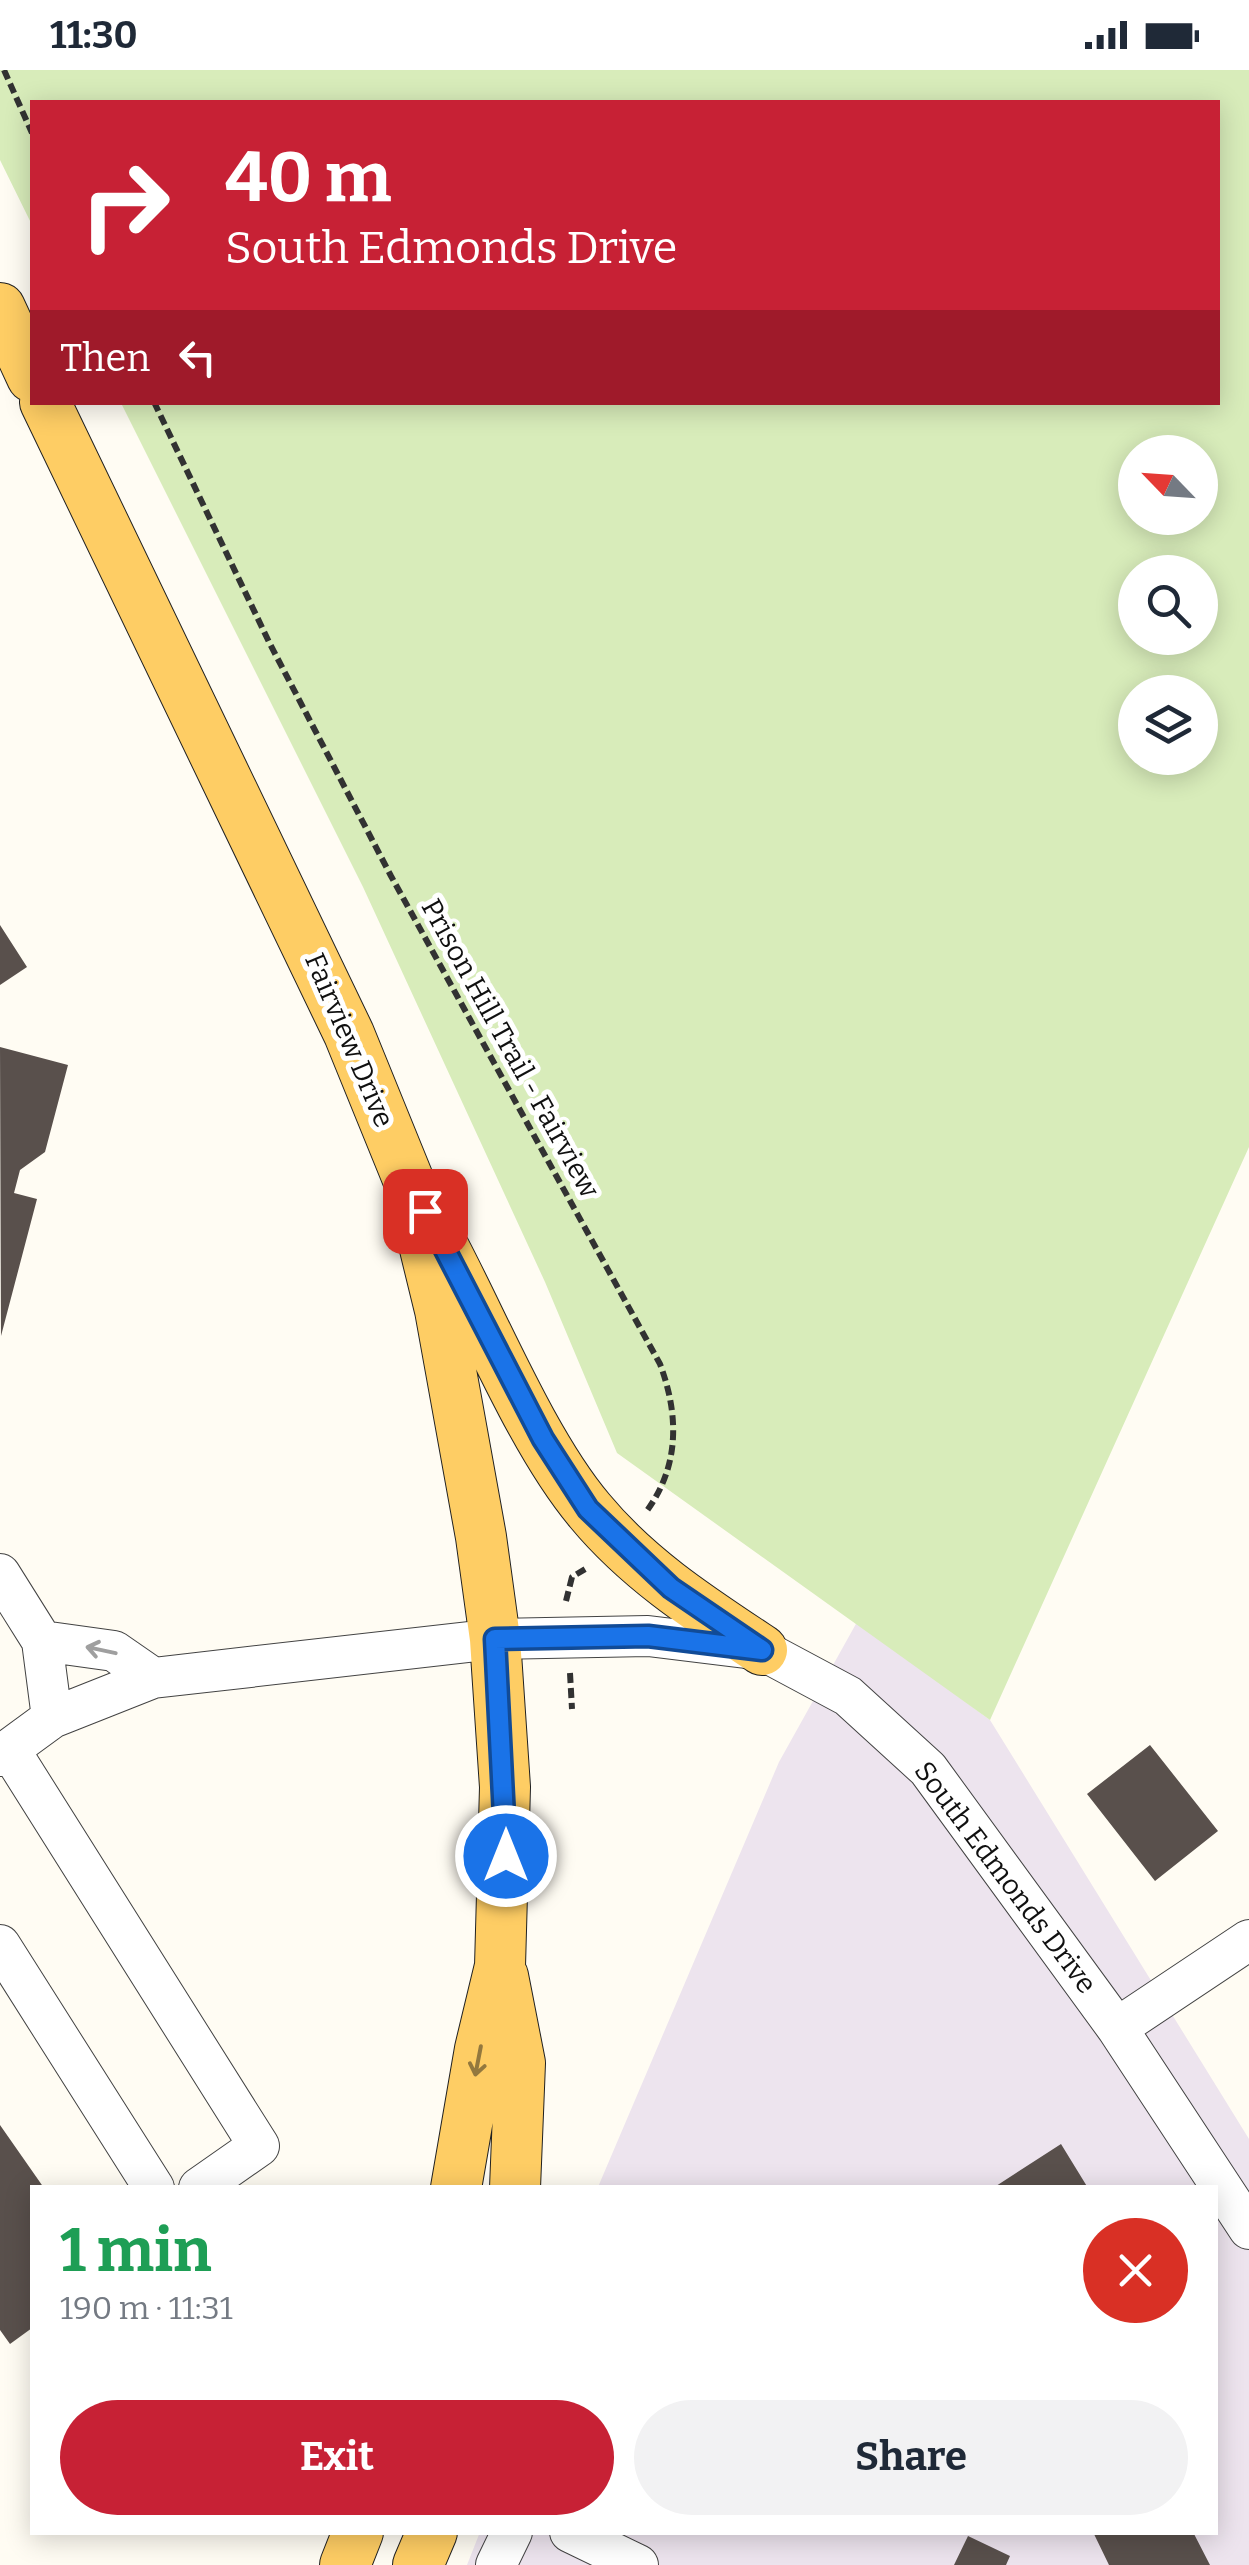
<!DOCTYPE html>
<html lang="en">
<head>
<meta charset="utf-8">
<style>
	:root { --surface:#fff; --page:#f2f2f3; --text:#1f2937; --muted:#747a83; --accent:#c72135 }
	body { margin:0; font-family:Bitter,serif; background:var(--page); color:var(--text); height:100vh; display:flex; flex-direction:column; font-size:38px; white-space:nowrap }
	* { box-sizing:border-box; margin:0 }
	p { font-size:32px; color:var(--muted) }
	.icon { flex:none; width:55px; height:55px; fill:none; stroke:currentColor; stroke-width:2; stroke-linecap:round; stroke-linejoin:round }
	.map { position:relative; flex:1; overflow:hidden }
	.details { position:absolute; left:30px; top:2115px; width:1188px; height:350px; display:flex; flex-direction:column; background:var(--surface); border-radius:0px; box-shadow:0 5px 25px #0003 }
	.details>* { flex:none }
	.guide { position:absolute; left:30px; top:30px; width:1190px; height:305px; border-radius:0px; box-shadow:0 5px 25px #0003; background:#c72135; color:#fff; overflow:hidden }
	.needle { width:65px; rotate:295deg }
	.buttons { position:absolute; left:1118px; top:365px; display:grid; gap:20px }
	.buttons a { display:grid; place-items:center; width:100px; height:100px; border-radius:50%; background:var(--surface); box-shadow:0 5px 25px #0003; font-size:50px }
	.pin { position:absolute; display:grid; place-items:center; width:85px; height:85px; color:#fff; margin:-42px; border-radius:20px; box-shadow:0 5px 15px #0006 }
	.me { position:absolute; width:110px; margin:-55px; rotate:0deg; stroke-linejoin:round; filter:drop-shadow(0 0 8px #0008) }
	.turn { display:flex; align-items:center; gap:35px; height:210px; padding:0 30px; font-size:45px }
	.turn .icon { width:130px; height:130px; stroke-width:2.5 }
	.turn b { display:block; font-size:70px; line-height:85px }
	.then { display:flex; align-items:center; height:95px; padding:0 30px; background:#0003; gap:20px; font-size:38px }
	.round { display:grid; place-items:center; flex:none; width:105px; height:105px; border-radius:52px; background:var(--page) }
	.headline { display:flex; align-items:center; justify-content:space-between; height:170px; padding:0 30px }
	h1 { font-size:60px; font-weight:700; line-height:75px; color:#1e9e55 }
	.button { display:flex; gap:20px; margin-top:auto; padding:20px 30px }
	.button a { flex:1; height:115px; border-radius:60px; background:var(--accent); color:#fff; font-size:40px; font-weight:700; line-height:115px; text-align:center }
	.button a+a { background:var(--page); color:var(--text) }
	.status { display:flex; justify-content:space-between; align-items:center; height:70px; padding:0 50px; background:var(--surface); direction:ltr }
	.status svg { height:28px; fill:currentColor }
	.map>svg:first-child { display:block }
	.industrial { fill:#ede4ee }
	.green { fill:#d8ecba; fill-rule:evenodd }
	.building { fill:#59504c }
	.lines { fill:none; stroke-linecap:round; stroke-linejoin:round }
	.minor-casing { stroke:#434343; stroke-width:42 }
	.major-casing { stroke:#212121; stroke-width:52 }
	.path { stroke:#323232; stroke-width:6; stroke-dasharray:10 5; stroke-linecap:butt }
	.minor { stroke:#fff; stroke-width:40 }
	.major { stroke:#fecd64; stroke-width:50 }
	.oneway { stroke:#9f9f9f }
	.oneway2 { stroke:#93783e }
	.route-casing { stroke:#114b97; stroke-width:25 }
	.route { stroke:#1a73e8; stroke-width:18 }
	.labels { text-anchor:middle; stroke-width:10; stroke-linejoin:round; paint-order:stroke }
	.street-label { font-size:28px; fill:#101010; stroke:#fff }
</style>
</head>
<body>
<div class="status"><b>11:30</b><svg viewBox="0 0 49 12"><path d="M0 12V9h3v3zM5 12V6h3v6zM10 12V3h3v9zM15 12V0h3v12zM26 1h20v11H26zM47 4h2v5h-2z"/></svg></div>
<div class="map">
<svg width="1249" height="2495" viewBox="0 0 1249 2495">
	<rect width="100%" height="100%" fill="#fffcf3"/>
	<path class="industrial" d="M857 1552 990 1650 1249 2069V2495H467L480 2462H1215V2118L598 2117 779 1692Z"/>
	<path class="green" d="M0 0H1249V1077L990 1650 617 1383 545 1212 363 817 121 333 1218 332V32H32V155L0 90ZM1135 382H1200V448H1135ZM1135 502H1200V568H1135ZM1135 622H1200V688H1135Z"/>
	<path class="building" d="M0 855 27 897 0 915Z
		M0 977 68 995 45 1082 20 1100 14 1123 37 1129 1 1266Z
		M1150 1675 1218 1761 1155 1811 1087 1724Z
		M0 2055 44 2118H32V2258L10 2274 0 2260Z
		M1061 2074 1088 2118H993Z
		M1093 2462H1193L1210 2495H1109Z
		M968 2466 1010 2486 1006 2495H954Z"/>
	<g class="lines">
		<defs>
			<path id="minor" d="M0 1504 42 1571 52 1648
				M42 1571 114 1581 153 1608
				M9 1679 259 2076 199 2118
				M0 1686 52 1648 153 1608 495 1569 648 1566 762 1580 848 1626 928 1699 1117 1958 1249 2159
				M0 1875 154 2118
				M1117 1958 1249 1870
				M570 2462 638 2495
				M496 2495 512 2462"/>
			<path id="major" d="M0 238 32 307
				M45 332 349 964 408 1109 440 1240 481 1467 495 1569 505 1717 500 1896 480 1979 456 2118
				M445 1180C486 1258 534 1375 590 1441 638 1499 700 1539 762 1580
				M503 1906 520 1993 515 2118
				M345 2495 358 2462
				M418 2495 432 2462"/>
		</defs>
		<use href="#minor" class="minor-casing"/>
		<use href="#major" class="major-casing"/>
		<path class="path" d="M4 0 32 63
			M154 332 270 574 391 806 660 1294C679 1345 680 1396 646 1442
			M566 1531 572 1507 587 1498
			M570 1603 572 1639"/>
		<use href="#minor" class="minor"/>
		<use href="#major" class="major"/>
	</g>
	<defs><path id="oneway-shaft" d="M-6 0H5M1.5-3L5.5 0L1.5 3" fill="none" stroke-width="1.6" stroke-linecap="round" stroke-linejoin="round" transform="scale(2.5)"/></defs>
	<use class="oneway" href="#oneway-shaft" transform="translate(101 1580) rotate(-168)"/>
	<use class="oneway2" href="#oneway-shaft" transform="translate(478 1991) rotate(101)"/>
	<g class="lines">
		<defs>
			<path id="route" d="M425 1141 543 1369 588 1439 671 1518 762 1580 648 1566 495 1569 506 1786"/>
		</defs>
		<use href="#route" class="route-casing"/>
		<use href="#route" class="route"/>
	</g>
	<g class="labels">
		<g class="street-label">
			<text transform="translate(350 970) rotate(67)" y="10">Fairview Drive</text>
			<text transform="translate(511 978) rotate(61)" y="10">Prison Hill Trail - Fairview</text>
			<text transform="translate(1006 1807) rotate(53)" y="10">South Edmonds Drive</text>
		</g>
	</g>
</svg>
<div class="buttons">
<a><svg class="needle" viewBox="-14 -14 28 28"><path d="M0-13l5 13h-10z" fill="#e53935"/><path d="M0 13l5-13h-10z" fill="#747a83"/></svg></a>
<a><svg class="icon" aria-label="search" viewBox="0 0 24 24"><circle cx="10" cy="10" r="6"/><path d="M15 15l6 6"/></svg></a>
<a><svg class="icon" aria-label="layers" viewBox="0 0 24 24"><path d="M12 4l9 5-9 5-9-5zM3 14l9 5 9-5"/></svg></a>
</div>
<div class="pin" style="left:425px;top:1141px;background:#d93025"><svg class="icon" aria-label="arrive" viewBox="0 0 24 24"><path d="M6 21V4h12l-3 4 3 4H6"/></svg></div>
<svg class="me" style="left:506px;top:1786px" viewBox="-20 -20 40 40"><circle r="17" fill="#1a73e8" stroke="#fff" stroke-width="3"/><path d="M0-11L8 9 0 5-8 9z" fill="#fff"/></svg>
<div class="guide">
<div class="turn"><svg class="icon" aria-label="right" viewBox="0 0 24 24"><path d="M7 20v-9h11M14 6l5 5-5 5"/></svg><div><b>40 m</b>South Edmonds Drive</div></div>
<div class="then">Then<svg class="icon" aria-label="left" viewBox="0 0 24 24"><path d="M17 20v-9H6M10 6l-5 5 5 5"/></svg></div>
</div>
<section class="details">
<div class="headline"><div><h1>1 min</h1><p>190 m · 11:31</p></div><a class="round" style="background:#d93025;color:#fff"><svg class="icon" aria-label="close" viewBox="0 0 24 24"><path d="M6 6l12 12M18 6L6 18"/></svg></a></div>
<div class="button"><a>Exit</a><a>Share</a></div>
</section>
</div>
</body>
</html>
